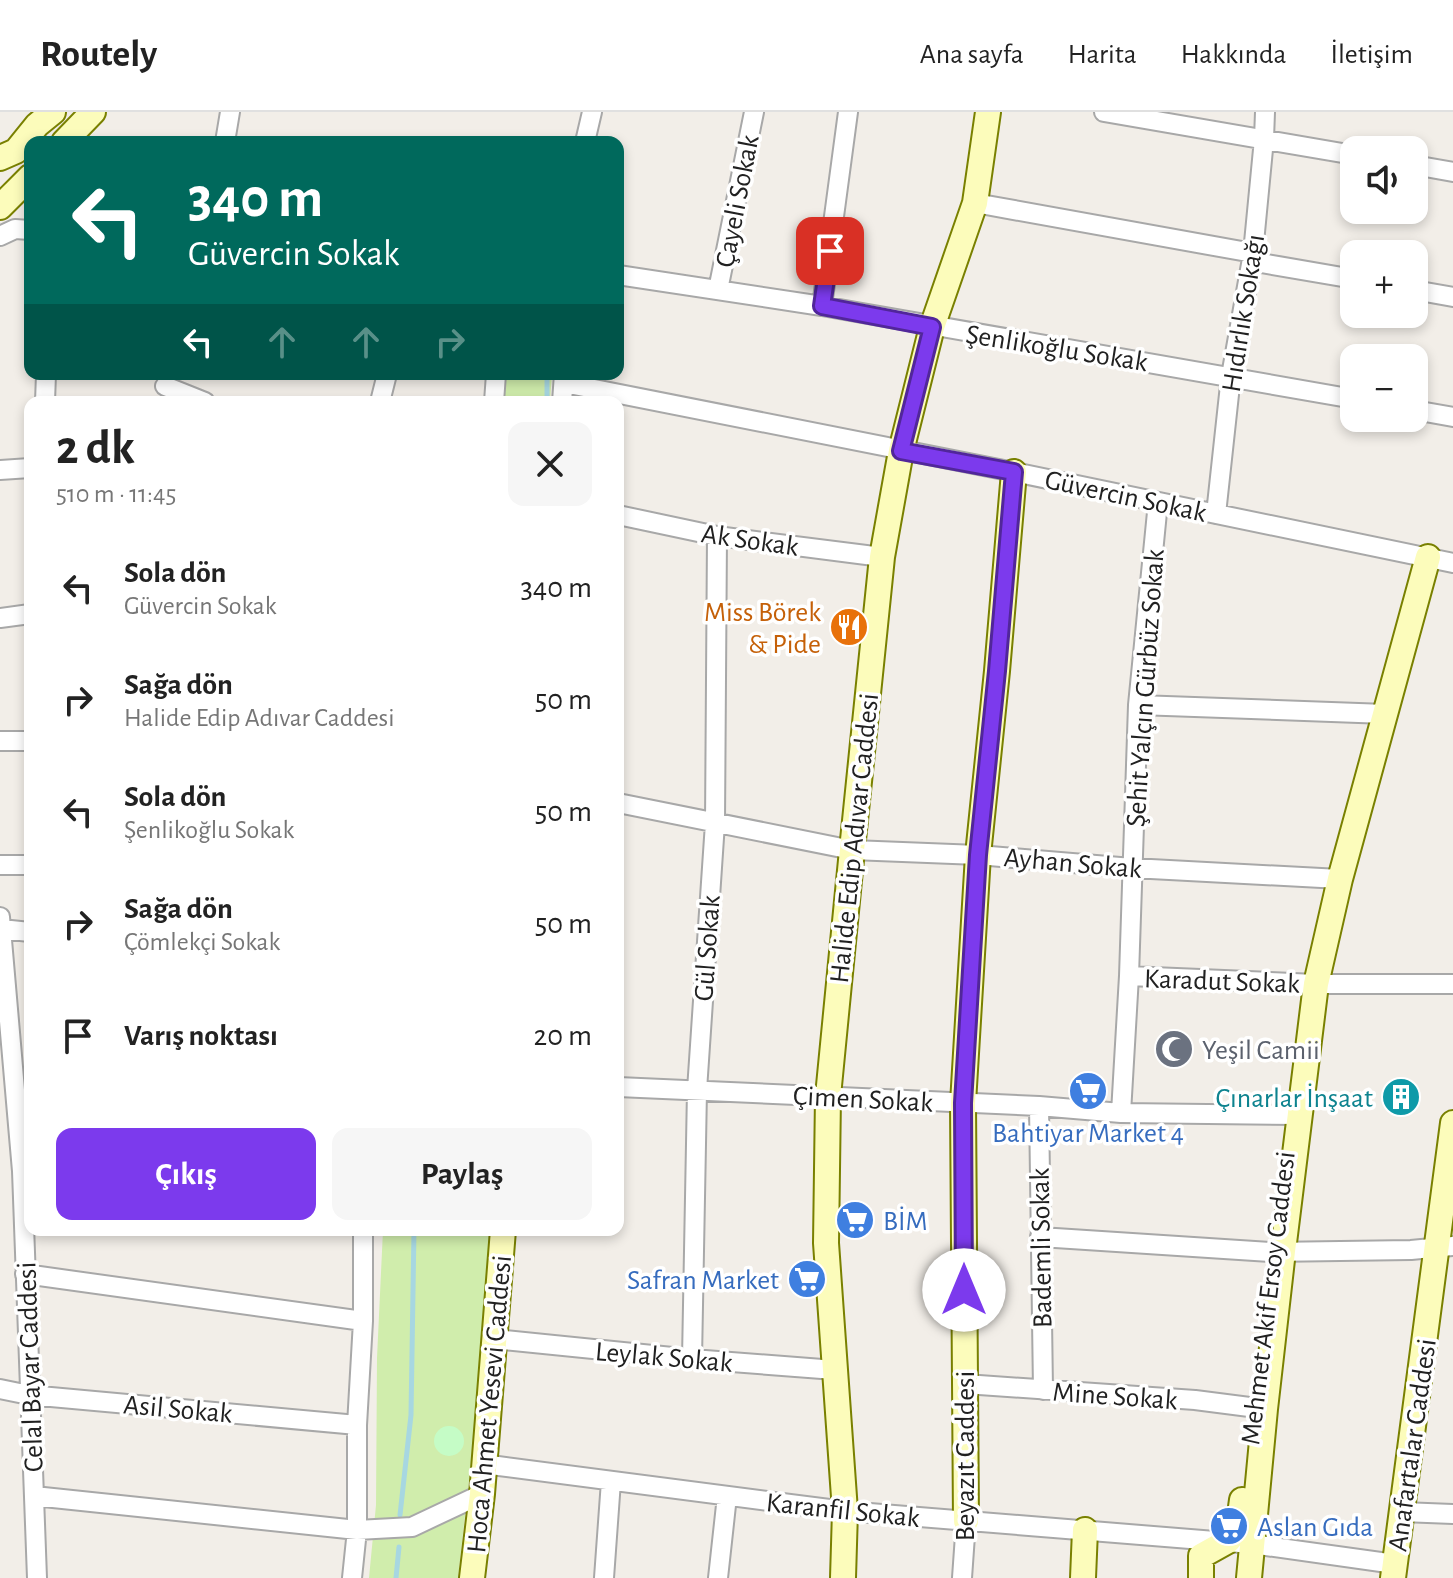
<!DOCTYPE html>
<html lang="tr">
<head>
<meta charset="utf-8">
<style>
	:root { --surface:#fff; --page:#f6f6f6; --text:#222; --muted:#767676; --line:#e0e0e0; --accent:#7c3aed }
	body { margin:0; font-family:"Alegreya Sans",sans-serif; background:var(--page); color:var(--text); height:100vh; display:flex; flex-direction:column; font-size:30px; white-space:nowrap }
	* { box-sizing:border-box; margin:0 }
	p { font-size:26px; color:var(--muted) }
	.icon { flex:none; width:44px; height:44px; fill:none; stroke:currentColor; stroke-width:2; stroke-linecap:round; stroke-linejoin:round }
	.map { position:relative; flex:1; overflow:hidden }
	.panel { position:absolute; left:24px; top:284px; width:600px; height:840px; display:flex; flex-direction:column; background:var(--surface); border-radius:16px; box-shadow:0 4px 12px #0003 }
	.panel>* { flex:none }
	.top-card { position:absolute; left:24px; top:24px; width:600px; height:244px; border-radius:16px; box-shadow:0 4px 12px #0003; background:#00695c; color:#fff; overflow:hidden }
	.buttons { position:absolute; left:1340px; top:24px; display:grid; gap:16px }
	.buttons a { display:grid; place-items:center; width:88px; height:88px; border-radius:16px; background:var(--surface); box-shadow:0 4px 12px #0003; font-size:40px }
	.pin { position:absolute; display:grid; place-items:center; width:68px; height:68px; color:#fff; margin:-34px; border-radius:16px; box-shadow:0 4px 12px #0006 }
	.me { position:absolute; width:88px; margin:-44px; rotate:0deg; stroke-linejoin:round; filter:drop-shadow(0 0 6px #0008) }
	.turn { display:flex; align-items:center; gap:28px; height:168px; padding:0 32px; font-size:36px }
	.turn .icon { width:104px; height:104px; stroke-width:2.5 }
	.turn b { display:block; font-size:56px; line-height:68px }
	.lanes { display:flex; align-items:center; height:76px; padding:0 32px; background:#0003; justify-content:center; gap:40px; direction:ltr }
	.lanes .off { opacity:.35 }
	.round { display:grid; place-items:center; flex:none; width:84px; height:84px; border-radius:16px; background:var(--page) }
	.head { display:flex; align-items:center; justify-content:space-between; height:136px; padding:0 32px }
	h1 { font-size:48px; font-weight:700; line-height:60px }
	.button { display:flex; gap:16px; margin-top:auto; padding:16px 32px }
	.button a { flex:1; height:92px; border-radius:16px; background:var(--accent); color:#fff; font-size:32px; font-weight:700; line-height:92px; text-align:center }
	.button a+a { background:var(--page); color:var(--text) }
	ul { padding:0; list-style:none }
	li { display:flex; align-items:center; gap:24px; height:112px; padding:0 32px }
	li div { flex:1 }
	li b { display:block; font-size:30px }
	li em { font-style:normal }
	header { display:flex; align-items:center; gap:48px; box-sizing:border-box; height:112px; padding:0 40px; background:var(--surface); border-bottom:2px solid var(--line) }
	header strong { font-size:38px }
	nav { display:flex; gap:44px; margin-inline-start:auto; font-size:28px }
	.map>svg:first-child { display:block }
	.grass { fill:#d0edac }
	.park { fill:#c5fcc6 }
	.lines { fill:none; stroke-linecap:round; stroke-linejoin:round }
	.stream { stroke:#a7d7e1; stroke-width:5 }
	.street-casing { stroke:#a8a8a8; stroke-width:22 }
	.secondary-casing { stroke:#798000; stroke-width:28 }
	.street { stroke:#fff; stroke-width:18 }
	.secondary { stroke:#fcfcbb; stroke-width:24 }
	.route-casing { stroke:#51269a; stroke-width:20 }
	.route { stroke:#7c3aed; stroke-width:14 }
	.labels { text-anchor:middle; stroke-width:7; stroke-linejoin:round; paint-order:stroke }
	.street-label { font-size:28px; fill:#212121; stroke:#fff }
	.food-label { font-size:28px; fill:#c56008; stroke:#fff; text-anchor:end }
	.worship-label { font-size:28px; fill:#5b616d; stroke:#fff; text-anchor:start }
	.culture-label { font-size:28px; fill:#0d838f; stroke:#fff; text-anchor:end }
	.shop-label { font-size:28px; fill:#366cbe; stroke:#fff; text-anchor:start }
</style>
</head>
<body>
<header>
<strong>Routely</strong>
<nav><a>Ana sayfa</a><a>Harita</a><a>Hakkında</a><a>İletişim</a></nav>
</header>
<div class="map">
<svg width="1453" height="1466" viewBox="0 0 1453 1466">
	<rect width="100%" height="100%" fill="#f2eee8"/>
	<path class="grass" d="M503 262H552L550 290H502Z
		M383 1118H493L483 1244 458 1466H369L376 1393 377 1246Z"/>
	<path class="park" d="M434 1329a15 15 0 1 1 30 0a15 15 0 1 1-30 0Z"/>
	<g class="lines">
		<path class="stream" d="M547 290V262
			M400 1403 411 1303 414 1118
			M396 1466 399 1435"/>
		<defs>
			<path id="street" d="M1104 0 1354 43
				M225 30 230 0
				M585 30 592 0
				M1414 53 1453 60
				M975 91 1253 141 1261 151 1354 167
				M0 124 15 117 30 118
				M618 163 822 194 1354 287
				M718 178 754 0
				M1414 178 1453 185
				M822 194 848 0
				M564 271 1014 360 1453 451
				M165 274 205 290
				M45 290 46 262
				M380 290 387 262
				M494 290 496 262
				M562 290 564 262
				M1414 298 1453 305
				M0 358 30 356
				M1216 402 1231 264 1253 141 1264 27 1265 0
				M618 403 717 424 882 445
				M0 506 30 502
				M1138 593 1386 602
				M0 629H30
				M618 691 852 738 978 743 1132 756 1340 767
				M0 753H30
				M0 805 22 1059 37 1466
				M1 817 30 820
				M1129 864 1316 872H1453
				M618 975 1039 994 1121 1001 1299 1003
				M1039 994 1043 1278
				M1121 1001 1129 864 1138 593 1158 390
				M1040 1125 1270 1140 1411 1138 1453 1134
				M25 1162 363 1209
				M494 1227 692 1247 835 1258
				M692 1247 697 978 715 711 717 424
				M965 1272 1195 1288 1265 1297
				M0 1277 29 1283 357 1313
				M483 1352 845 1399 1252 1432 1395 1452
				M34 1384 357 1418 412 1415 482 1382
				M1402 1400 1453 1402
				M352 1466 357 1418V1313L363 1209V1118
				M604 1466 611 1369
				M718 1466 727 1384
				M962 1466 966 1409"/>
			<path id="secondary" d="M64 30 93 0
				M0 46 16 39 37 13 53 0
				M0 95 30 65
				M966 1409 963 991 978 743 997 559 1014 360
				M472 1466 482 1382 503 1118
				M843 1466 845 1399 826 1131 828 984 852 738 882 445 901 339 932 215 975 91 988 0
				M1083 1466 1085 1418
				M1201 1466V1444L1228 1429 1238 1417 1242 1388
				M1249 1466 1265 1297 1283 1139 1316 872 1340 767 1428 445
				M1393 1466 1453 1011"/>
		</defs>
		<use href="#street" class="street-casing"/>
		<use href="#secondary" class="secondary-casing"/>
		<use href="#street" class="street"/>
		<use href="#secondary" class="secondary"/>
	</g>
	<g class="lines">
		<defs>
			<path id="route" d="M830 139 822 194 932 215 901 339 1014 360 997 559 978 743 963 991 964 1178"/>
		</defs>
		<use href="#route" class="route-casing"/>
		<use href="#route" class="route"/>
	</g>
	<defs>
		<symbol id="restaurant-disc" viewBox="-11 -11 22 22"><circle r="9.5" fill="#e8710a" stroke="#fff"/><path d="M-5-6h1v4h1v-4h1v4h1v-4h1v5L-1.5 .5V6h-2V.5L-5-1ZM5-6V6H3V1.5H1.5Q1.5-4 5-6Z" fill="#fff"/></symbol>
		<symbol id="mosque-disc" viewBox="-11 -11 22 22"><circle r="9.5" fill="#6b7280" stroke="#fff"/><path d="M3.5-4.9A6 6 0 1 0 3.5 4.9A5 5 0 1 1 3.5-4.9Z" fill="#fff"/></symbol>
		<symbol id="supermarket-disc" viewBox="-11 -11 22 22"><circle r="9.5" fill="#3f7fe0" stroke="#fff"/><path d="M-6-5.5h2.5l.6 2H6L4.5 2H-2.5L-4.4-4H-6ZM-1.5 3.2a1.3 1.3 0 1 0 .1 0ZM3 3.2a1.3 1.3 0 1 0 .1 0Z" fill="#fff"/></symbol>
		<symbol id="building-disc" viewBox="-11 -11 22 22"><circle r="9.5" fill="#0f9aa8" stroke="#fff"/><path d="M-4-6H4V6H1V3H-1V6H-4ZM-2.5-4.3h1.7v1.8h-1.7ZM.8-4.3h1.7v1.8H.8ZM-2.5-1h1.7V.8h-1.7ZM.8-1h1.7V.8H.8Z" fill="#fff"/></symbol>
	</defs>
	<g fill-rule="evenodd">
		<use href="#restaurant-disc" x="827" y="493" width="44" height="44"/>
		<use href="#mosque-disc" x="1152" y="915" width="44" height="44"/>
		<use href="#supermarket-disc" x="1066" y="957" width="44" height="44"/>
		<use href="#building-disc" x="1379" y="963" width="44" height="44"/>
		<use href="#supermarket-disc" x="833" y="1086" width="44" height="44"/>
		<use href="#supermarket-disc" x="785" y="1145" width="44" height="44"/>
		<use href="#supermarket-disc" x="1207" y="1392" width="44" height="44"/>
	</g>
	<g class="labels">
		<g class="street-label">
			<text transform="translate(736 89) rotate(-79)" y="10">Çayeli Sokak</text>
			<text transform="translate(1242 201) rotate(-81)" y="10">Hıdırlık Sokağı</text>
			<text transform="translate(1057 235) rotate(9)" y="10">Şenlikoğlu Sokak</text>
			<text transform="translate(1126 383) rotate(12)" y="10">Güvercin Sokak</text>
			<text transform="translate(750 427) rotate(8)" y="10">Ak Sokak</text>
			<text transform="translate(1144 576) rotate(-86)" y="10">Şehit Yalçın Gürbüz Sokak</text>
			<text transform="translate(853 726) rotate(-84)" y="10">Halide Edip Adıvar Caddesi</text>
			<text transform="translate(1073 750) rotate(5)" y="10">Ayhan Sokak</text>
			<text transform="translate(706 836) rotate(-86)" y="10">Gül Sokak</text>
			<text transform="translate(1222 868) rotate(2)" y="10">Karadut Sokak</text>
			<text transform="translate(863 986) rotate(3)" y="10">Çimen Sokak</text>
			<text transform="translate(1040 1136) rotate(-91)" y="10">Bademli Sokak</text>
			<text transform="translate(1267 1186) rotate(-83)" y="10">Mehmet Akif Ersoy Caddesi</text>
			<text transform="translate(664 1244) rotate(5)" y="10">Leylak Sokak</text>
			<text transform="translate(29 1255) rotate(-92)" y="10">Celal Bayar Caddesi</text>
			<text transform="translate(1115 1283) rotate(4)" y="10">Mine Sokak</text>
			<text transform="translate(488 1292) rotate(-85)" y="10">Hoca Ahmet Yesevi Caddesi</text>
			<text transform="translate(178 1296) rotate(5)" y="10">Asil Sokak</text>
			<text transform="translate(1411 1333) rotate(-82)" y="10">Anafartalar Caddesi</text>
			<text transform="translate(964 1344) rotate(-90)" y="10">Beyazıt Caddesi</text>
			<text transform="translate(843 1397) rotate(6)" y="10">Karanfil Sokak</text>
		</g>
		<g class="food-label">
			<text x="821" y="509">Miss Börek<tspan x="821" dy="32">&amp; Pide</tspan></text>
		</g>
		<g class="worship-label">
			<text x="1202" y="947">Yeşil Camii</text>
		</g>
		<g class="culture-label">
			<text x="1373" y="995">Çınarlar İnşaat</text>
		</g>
		<g class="shop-label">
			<text x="1088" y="1030" text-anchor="middle">Bahtiyar Market 4</text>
			<text x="883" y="1118">BİM</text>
			<text x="779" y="1177" text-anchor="end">Safran Market</text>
			<text x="1257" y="1424">Aslan Gıda</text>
		</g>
	</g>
</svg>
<div class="buttons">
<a><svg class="icon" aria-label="sound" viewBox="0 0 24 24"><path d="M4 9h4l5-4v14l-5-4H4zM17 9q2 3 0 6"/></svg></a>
<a>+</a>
<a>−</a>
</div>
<div class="pin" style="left:830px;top:139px;background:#d93025"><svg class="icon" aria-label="arrive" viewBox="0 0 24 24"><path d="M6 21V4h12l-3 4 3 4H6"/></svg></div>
<svg class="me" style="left:964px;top:1178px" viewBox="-20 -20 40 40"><circle r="19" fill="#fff"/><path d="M0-13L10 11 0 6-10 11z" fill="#7c3aed"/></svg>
<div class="top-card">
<div class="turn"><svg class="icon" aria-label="left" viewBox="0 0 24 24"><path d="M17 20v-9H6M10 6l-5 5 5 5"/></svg><div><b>340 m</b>Güvercin Sokak</div></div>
<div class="lanes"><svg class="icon" aria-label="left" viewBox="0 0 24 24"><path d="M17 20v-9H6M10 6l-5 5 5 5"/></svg><svg class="icon off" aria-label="ahead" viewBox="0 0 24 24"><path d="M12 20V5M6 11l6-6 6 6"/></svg><svg class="icon off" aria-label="ahead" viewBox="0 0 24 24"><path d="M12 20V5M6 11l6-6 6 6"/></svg><svg class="icon off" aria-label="right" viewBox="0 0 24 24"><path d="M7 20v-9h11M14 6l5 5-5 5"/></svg></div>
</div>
<section class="panel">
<div class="head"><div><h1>2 dk</h1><p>510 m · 11:45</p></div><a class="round"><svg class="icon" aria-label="close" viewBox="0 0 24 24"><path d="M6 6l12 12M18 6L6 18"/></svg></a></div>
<ul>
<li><svg class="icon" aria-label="left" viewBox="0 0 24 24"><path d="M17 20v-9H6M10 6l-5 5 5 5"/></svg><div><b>Sola dön</b><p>Güvercin Sokak</p></div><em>340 m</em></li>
<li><svg class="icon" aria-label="right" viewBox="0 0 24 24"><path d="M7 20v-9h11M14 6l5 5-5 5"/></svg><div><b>Sağa dön</b><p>Halide Edip Adıvar Caddesi</p></div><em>50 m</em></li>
<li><svg class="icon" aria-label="left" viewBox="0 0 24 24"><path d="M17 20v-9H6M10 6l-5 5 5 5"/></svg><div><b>Sola dön</b><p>Şenlikoğlu Sokak</p></div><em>50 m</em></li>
<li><svg class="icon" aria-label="right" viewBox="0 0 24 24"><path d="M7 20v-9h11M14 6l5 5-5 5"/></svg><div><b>Sağa dön</b><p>Çömlekçi Sokak</p></div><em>50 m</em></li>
<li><svg class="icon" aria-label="arrive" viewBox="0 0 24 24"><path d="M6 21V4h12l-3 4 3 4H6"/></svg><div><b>Varış noktası</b></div><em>20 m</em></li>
</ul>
<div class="button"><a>Çıkış</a><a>Paylaş</a></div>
</section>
</div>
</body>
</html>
